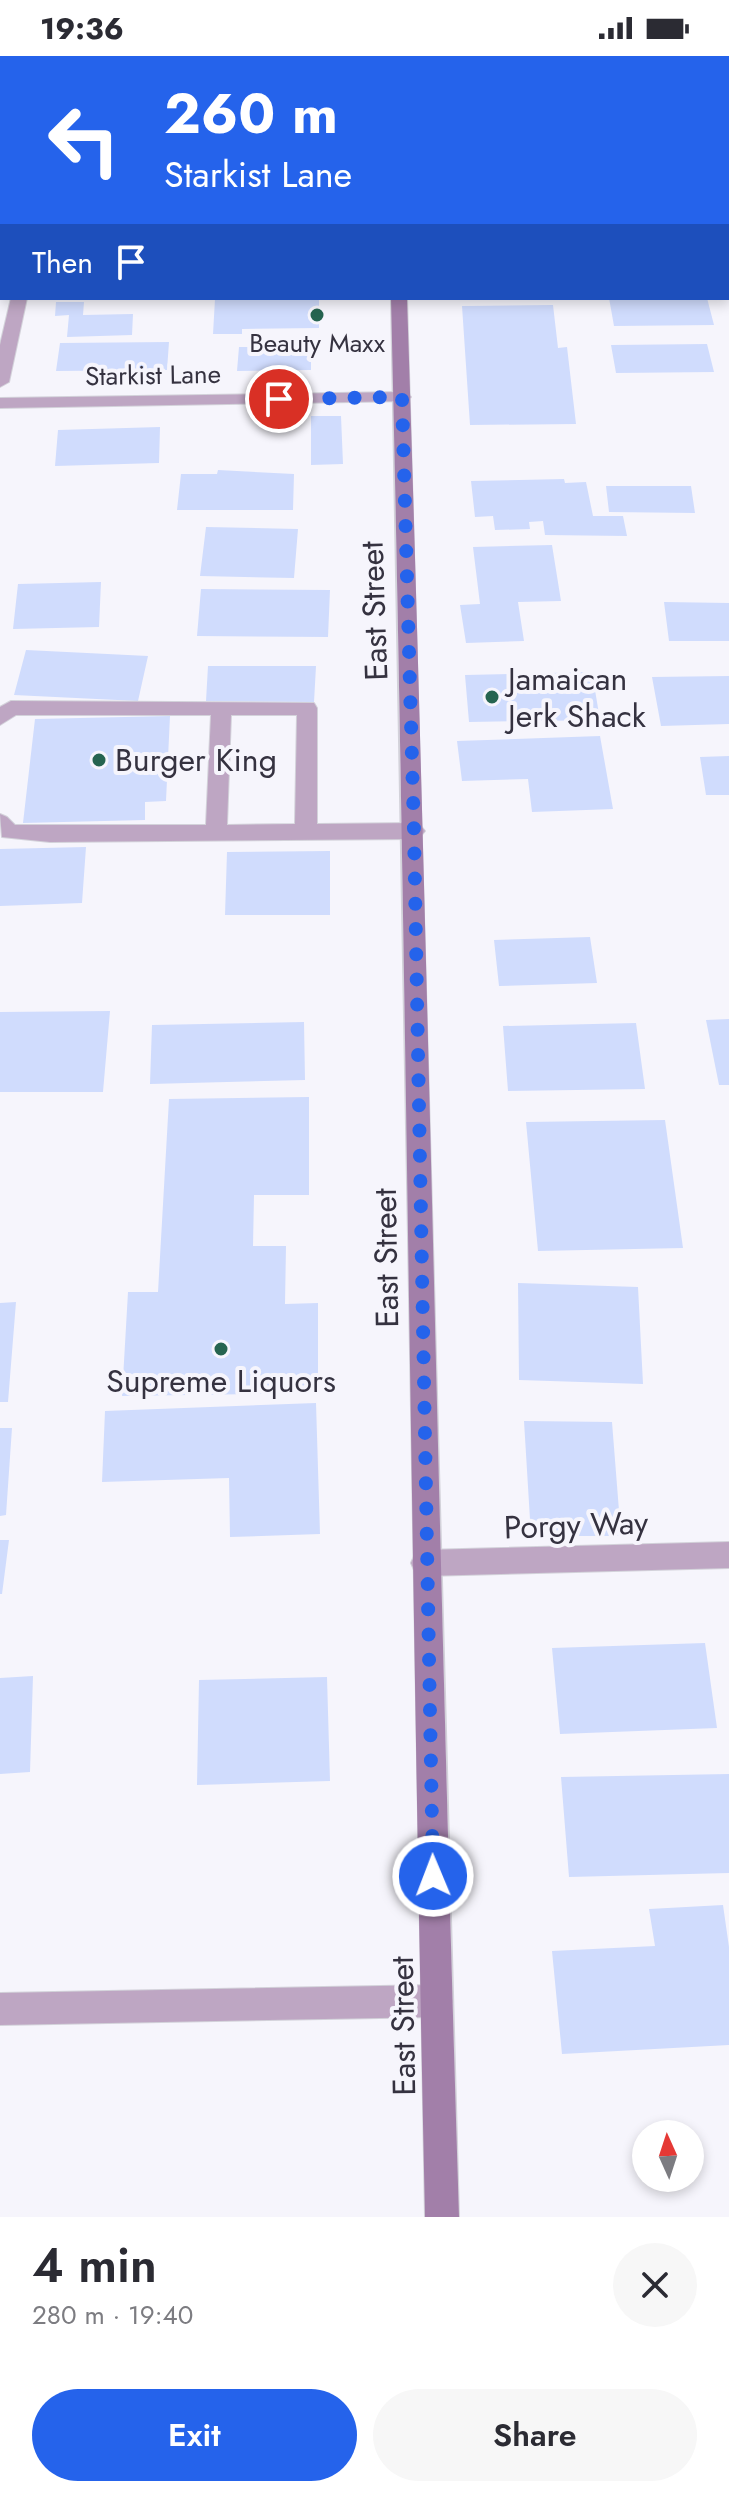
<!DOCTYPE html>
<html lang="en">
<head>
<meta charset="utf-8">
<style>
	:root { --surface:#fff; --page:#f7f7f7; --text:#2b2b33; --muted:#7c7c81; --accent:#2563eb }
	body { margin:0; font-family:Jost,sans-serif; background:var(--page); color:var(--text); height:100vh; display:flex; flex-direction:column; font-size:30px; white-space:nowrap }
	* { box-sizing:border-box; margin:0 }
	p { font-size:26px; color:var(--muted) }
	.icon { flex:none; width:44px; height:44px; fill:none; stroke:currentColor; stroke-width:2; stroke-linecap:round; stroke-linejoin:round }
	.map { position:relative; height:2161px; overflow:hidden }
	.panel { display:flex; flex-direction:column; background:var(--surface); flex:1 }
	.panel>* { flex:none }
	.hud { position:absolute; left:0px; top:0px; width:730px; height:244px; box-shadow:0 4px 12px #0003; background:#2563eb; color:#fff; overflow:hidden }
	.needle { width:52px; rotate:357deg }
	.fabs { position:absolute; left:632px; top:2064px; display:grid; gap:16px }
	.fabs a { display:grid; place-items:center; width:72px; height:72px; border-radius:50%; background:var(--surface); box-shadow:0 4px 12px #0003; font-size:40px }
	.pin { position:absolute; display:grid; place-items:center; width:68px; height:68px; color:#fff; margin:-34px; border:4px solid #fff; border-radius:50%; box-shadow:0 2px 8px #0007 }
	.me { position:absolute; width:88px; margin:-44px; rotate:359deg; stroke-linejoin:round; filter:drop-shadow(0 0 6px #0008) }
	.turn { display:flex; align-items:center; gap:28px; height:168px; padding:0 32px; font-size:36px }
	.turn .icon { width:104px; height:104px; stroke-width:2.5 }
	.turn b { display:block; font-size:56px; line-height:68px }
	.then { display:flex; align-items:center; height:76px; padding:0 32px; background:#0003; gap:16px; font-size:30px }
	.round { display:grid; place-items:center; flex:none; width:84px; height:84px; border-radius:42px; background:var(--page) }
	.summary { display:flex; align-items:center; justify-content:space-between; height:136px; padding:0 32px }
	h1 { font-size:48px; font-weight:600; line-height:60px }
	.action { display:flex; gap:16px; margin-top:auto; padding:16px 32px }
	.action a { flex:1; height:92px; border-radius:48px; background:var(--accent); color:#fff; font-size:32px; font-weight:600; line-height:92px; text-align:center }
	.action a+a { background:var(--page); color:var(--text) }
	.status { display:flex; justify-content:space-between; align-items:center; height:56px; padding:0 40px; background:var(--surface); direction:ltr }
	.status svg { height:22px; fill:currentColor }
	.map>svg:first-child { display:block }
	.building { fill:#d0dcfd }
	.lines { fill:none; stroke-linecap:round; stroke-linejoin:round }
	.lane-casing { stroke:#d3d2da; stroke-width:2 }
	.street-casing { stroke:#d3d2da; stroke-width:2 }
	.secondary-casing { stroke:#d3d2da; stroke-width:2 }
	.lane { fill:#bea6c3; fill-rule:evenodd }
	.street { fill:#bea6c3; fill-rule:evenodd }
	.secondary { fill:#a27fa9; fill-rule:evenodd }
	.route { stroke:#2563eb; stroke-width:14; stroke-dasharray:0 25.2 }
	.poi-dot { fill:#266450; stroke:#f6f5fc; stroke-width:3 }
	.labels { text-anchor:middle; stroke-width:8; stroke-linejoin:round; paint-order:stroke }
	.far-poi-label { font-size:26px; fill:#353240; stroke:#f6f5fc }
	.far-street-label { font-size:26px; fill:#353240; stroke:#f6f5fc }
	.street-label { font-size:32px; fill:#353240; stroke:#f6f5fc }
	.poi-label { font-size:32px; fill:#353240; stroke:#f6f5fc; text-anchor:start }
</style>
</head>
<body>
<div class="status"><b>19:36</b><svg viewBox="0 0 49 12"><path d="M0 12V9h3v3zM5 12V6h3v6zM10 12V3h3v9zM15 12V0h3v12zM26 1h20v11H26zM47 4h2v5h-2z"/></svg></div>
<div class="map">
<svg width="729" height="2161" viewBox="0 0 729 2161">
	<rect width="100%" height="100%" fill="#f6f5fc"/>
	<path class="building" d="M319 242V272L242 273V278H213L215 243Z
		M609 242H707L714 269 614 270Z
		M56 246H84L83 259 133 258 132 279 67 281 69 259 55 260Z
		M553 249 558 292 567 291 576 368 470 369 462 250Z
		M169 286 167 314 56 315 60 287Z
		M707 288 714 316 616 317 611 289Z
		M239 291H311V314L237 315Z
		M311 360H341L343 408 311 409Z
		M160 371 159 407 55 410 58 374Z
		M218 414 294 418 293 454H177L181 418H217Z
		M564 423 565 427 586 426 593 460H623L627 480 545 479 543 465 529 466 530 473 495 474 493 460 475 461 471 425Z
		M606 430H691L695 457 609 456Z
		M206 471 298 473 294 522 200 520Z
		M552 489 561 545 518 546 524 585 466 587 460 549 480 548 473 491Z
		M101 526 99 571 13 573 18 528Z
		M201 533 330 534 328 581 197 580Z
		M664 546 729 547V585H669Z
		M26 594 148 600 138 645 14 639Z
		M208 610H316L314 646 206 645Z
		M592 616 600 664 469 666 465 619Z
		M729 620V668L661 670 652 621Z
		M170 660 166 745 145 746V764L23 767 35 663Z
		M600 680 613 753 532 756 528 723 462 725 457 685Z
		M729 700V739H706L700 701Z
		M86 791 82 847 0 850V793Z
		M330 795V859H225L227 796Z
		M590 881 597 927 499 930 494 884Z
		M110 955 103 1036H0V956Z
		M729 963V1029H719L706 964Z
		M304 966 305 1024 150 1028 152 969Z
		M636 967 645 1033 508 1035 503 970Z
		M309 1041V1139H254L253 1190H286L285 1248 318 1247V1337L122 1340 128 1236H158L169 1043Z
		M665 1064 683 1192 538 1195 526 1066Z
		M518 1227 638 1231 643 1328 519 1324Z
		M16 1246 8 1346H0V1247Z
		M316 1347 320 1478 230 1481 229 1422 102 1426 105 1355Z
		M524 1365 612 1366 621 1480H531Z
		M0 1372H12L6 1459 0 1460Z
		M0 1484H9L2 1538H0Z
		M705 1587 717 1672 560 1678 552 1592Z
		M33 1620 30 1716 0 1718V1622Z
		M327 1621 330 1725 197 1729 199 1624Z
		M729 1718V1817L569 1821 561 1721Z
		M723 1849 729 1891V1989L562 1998 552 1895 655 1890 649 1853Z"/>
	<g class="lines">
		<defs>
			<path id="lane" d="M11 645 314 647 317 652V768L414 767 421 770 425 775 421 780 414 783 50 786 2 781 0 758 7 761 15 769H206L211 659H16L0 669V651ZM231 659H297L295 768 227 769Z"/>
			<path id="street" d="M0 0H7L8 2H2V7Z
				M131 0H168L130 2Z
				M11 242H27L9 326 0 331V289Z
				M402 336 408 337 411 341 408 345 0 352V342Z
				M729 1486V1512L425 1520 415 1516 411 1507 415 1498 425 1494Z
				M436 1929 447 1934 452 1945 447 1956 436 1961 0 1969V1937Z"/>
			<path id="secondary" d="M385 0H399V2H385Z
				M728 151H729V161H728Z
				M391 242H407C428 882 439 1521 459 2161H425C411 1521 406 882 391 242Z"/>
		</defs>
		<use href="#lane" class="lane-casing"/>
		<use href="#street" class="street-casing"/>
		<use href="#secondary" class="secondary-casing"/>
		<use href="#lane" class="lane"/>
		<use href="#street" class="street"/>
		<use href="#secondary" class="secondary"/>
	</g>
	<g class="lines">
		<path class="route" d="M279 343 402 341 414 775 433 1820"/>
	</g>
	<g class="poi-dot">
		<circle cx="317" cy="259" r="8"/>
		<circle cx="492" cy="641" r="8"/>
		<circle cx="99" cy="704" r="8"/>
		<circle cx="221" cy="1293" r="8"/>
	</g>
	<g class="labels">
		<g class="far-poi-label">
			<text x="317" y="296">Beauty Maxx</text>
		</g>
		<g class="far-street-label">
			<text transform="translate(153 319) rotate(-1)" y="9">Starkist Lane</text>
		</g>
		<g class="street-label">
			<text transform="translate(374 555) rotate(-92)" y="11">East Street</text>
			<text transform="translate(386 1202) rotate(-91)" y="11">East Street</text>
			<text transform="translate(576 1469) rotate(-2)" y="11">Porgy Way</text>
			<text transform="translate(403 1970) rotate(-91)" y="11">East Street</text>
		</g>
		<g class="poi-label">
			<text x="508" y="634">Jamaican<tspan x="508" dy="37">Jerk Shack</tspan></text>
			<text x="115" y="715">Burger King</text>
			<text x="221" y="1336" text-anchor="middle">Supreme Liquors</text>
		</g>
	</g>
</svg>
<div class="fabs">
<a><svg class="needle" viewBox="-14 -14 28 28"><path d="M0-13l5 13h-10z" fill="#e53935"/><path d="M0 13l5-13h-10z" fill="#7c7c81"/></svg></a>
</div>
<div class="pin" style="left:279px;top:343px;background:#d93025"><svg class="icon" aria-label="arrive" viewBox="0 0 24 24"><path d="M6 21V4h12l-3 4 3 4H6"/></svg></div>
<svg class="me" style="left:433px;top:1820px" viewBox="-20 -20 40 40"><circle r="17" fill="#2563eb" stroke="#fff" stroke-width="3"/><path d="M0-11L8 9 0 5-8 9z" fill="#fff"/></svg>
<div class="hud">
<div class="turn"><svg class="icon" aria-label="left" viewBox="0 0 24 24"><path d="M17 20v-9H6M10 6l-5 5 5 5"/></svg><div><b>260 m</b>Starkist Lane</div></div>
<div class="then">Then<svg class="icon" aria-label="arrive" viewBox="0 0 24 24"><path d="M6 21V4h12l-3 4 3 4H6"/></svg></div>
</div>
</div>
<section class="panel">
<div class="summary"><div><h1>4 min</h1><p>280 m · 19:40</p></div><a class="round"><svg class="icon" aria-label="close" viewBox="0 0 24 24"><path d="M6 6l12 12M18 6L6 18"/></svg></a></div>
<div class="action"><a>Exit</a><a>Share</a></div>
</section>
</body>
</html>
